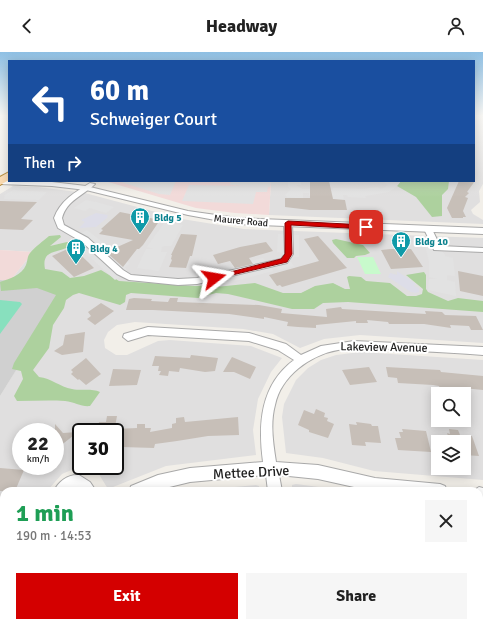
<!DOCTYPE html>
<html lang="en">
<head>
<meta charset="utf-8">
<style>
	:root { --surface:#fff; --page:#f6f6f6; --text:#222; --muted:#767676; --accent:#d40000 }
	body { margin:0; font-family:Signika,sans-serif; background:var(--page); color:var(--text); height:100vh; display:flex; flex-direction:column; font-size:15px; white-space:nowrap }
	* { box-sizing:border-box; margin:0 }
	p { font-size:13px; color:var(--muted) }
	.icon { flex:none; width:22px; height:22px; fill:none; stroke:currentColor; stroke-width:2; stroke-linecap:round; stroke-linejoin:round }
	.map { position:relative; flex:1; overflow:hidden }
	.side { position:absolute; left:0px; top:435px; width:483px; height:140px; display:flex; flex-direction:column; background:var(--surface); border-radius:12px 12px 0 0; box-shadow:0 2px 10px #0003 }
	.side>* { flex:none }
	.banner { position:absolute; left:8px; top:8px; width:467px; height:122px; border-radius:0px; box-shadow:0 2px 10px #0003; background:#1a4fa0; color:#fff; overflow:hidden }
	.fabs { position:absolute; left:431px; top:335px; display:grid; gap:8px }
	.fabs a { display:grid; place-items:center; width:40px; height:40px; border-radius:0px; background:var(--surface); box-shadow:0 2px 10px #0003; font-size:20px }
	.speed { position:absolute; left:12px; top:371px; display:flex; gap:8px; font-size:20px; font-weight:700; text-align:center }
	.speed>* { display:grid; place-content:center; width:52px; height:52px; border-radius:50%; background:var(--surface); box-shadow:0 2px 10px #0003; line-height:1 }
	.speed small { font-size:10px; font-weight:400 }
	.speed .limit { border:2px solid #111; border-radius:6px; background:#fff; color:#111 }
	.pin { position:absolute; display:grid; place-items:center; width:34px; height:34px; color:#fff; margin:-17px; border-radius:8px; box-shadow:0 2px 6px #0006 }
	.me { position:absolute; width:44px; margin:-22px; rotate:76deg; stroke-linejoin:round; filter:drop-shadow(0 0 3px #0008) }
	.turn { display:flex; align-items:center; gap:14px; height:84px; padding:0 16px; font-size:18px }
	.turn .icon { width:52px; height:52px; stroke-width:2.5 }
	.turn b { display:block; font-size:28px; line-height:34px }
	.then { display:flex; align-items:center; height:38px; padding:0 16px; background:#0003; gap:8px; font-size:15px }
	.round { display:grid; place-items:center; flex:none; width:42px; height:42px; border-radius:0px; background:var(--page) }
	.overview { display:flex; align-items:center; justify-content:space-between; height:68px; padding:0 16px }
	h1 { font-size:24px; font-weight:700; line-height:30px; color:#1e9e55 }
	.primary-button { display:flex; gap:8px; margin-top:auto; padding:8px 16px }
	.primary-button a { flex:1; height:46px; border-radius:0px; background:var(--accent); color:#fff; font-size:16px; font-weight:700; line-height:46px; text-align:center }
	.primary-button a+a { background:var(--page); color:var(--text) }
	header { display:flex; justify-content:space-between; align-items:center; height:52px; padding:0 16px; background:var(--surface); font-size:18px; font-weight:700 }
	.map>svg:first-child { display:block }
	.residential { fill:#e0dfdf; fill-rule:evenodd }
	.commercial { fill:#f2dad9 }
	.religious { fill:#d0d0d0 }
	.forest { fill:#add19e }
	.park { fill:#c8facc }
	.pitch { fill:#88e0be }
	.parking { fill:#e2e2e2 }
	.plaza { fill:#dddde8 }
	.building { fill:#c7bfb8 }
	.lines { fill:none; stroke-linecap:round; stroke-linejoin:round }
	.minor-casing { stroke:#a9a9a9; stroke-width:2 }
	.tertiary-casing { stroke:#a9a9a9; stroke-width:2 }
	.primary-casing { stroke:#a06b00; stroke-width:2 }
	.minor { fill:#fff; fill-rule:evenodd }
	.tertiary { fill:#fff; fill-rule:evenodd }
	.primary { fill:#fcd6a4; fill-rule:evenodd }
	.route { fill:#d40000; stroke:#8a0000 }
	.labels { text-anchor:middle; stroke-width:4; stroke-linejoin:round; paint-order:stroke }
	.far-culture-label { font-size:10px; font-weight:bold; fill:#0d838f; stroke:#fff; text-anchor:start }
	.far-street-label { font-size:10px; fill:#222; stroke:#fff }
	.street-label { font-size:12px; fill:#222; stroke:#fff }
	.near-street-label { font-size:14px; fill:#222; stroke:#fff }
</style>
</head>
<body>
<header><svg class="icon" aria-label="back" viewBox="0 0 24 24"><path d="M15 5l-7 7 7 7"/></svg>Headway<svg class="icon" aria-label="person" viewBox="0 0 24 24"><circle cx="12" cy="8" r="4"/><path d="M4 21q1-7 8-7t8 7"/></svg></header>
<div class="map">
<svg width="483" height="575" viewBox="0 0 483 575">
	<rect width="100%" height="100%" fill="#f2efe9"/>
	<path class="residential" d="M474 64H483V132L479 139 480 150 471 158 473 162 483 168V172L269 163 271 129H474Z
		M13 134 38 135 85 141 182 167 244 177 483 186V291L360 283 324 287 300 296 273 282 243 277 135 270 117 273 108 280 104 288 105 296 116 303H127L158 289 170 288 251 294 282 306 271 320 258 347 253 378 256 403 166 414 108 437 97 419 85 416H76L62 422 47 439H4V566L0 575V344L68 233 10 229 33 200 0 198V142ZM21 380H55V414H21ZM81 380H115V414H81Z
		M361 300 483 308V428L374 419 323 406 286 401 282 365 284 352 296 328 308 316 321 308 336 303ZM438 342H464V368H438ZM438 390H464V416H438Z
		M296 432 319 435 335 439H292V433Z
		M256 433 259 434 260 439H191Z
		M479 458H483V575H314L313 571H479Z
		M41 571H272V575H39Z"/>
	<path class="commercial" d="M105 129H271L269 163 235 161 196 156Z
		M0 198 33 200 10 229 0 228Z"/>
	<path class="religious" d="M0 228 69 233 0 344Z"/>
	<path class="forest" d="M401 129H449L448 137 442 143V164L432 165 416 145 397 134Z
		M60 183 61 185 50 194 67 190 72 193C59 202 41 196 45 217L62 220 70 226 84 224 101 218 119 229 195 234 215 233 216 235 255 231 283 241H301L315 234 333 231 345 237H350L347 225 349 224 361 225 366 229 390 231 407 244H416L422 242 423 237 406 223 424 220 426 223V237L428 240 448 249 458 246 483 249V260L348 250 323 251 314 257H292L228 242 216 241 198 246 131 241 126 243 125 250 120 253 79 241 73 243 66 248 64 256 53 273 49 296 33 318 39 325C51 326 60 335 72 337 81 339 92 336 100 340L90 354C81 355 75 350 65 349 49 348 33 349 17 349L14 344 23 327 21 319 12 317 14 311 56 243 37 236 1 239 0 230C9 227 22 223 26 213 28 208 27 205 30 201 35 195 43 189 49 184Z
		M336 187 363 193 370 201 365 203 356 204 354 206H347L333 191 332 188Z"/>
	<path class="park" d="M357 205H373L381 222H365Z"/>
	<path class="pitch" d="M0 248 20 250 22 252 0 282Z"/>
	<path class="parking" d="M118 129H176L173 136H167H173L170 143 159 142Z
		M231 129H271L270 135H268L267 140H256L253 152 182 149 189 133 244 134 230 133Z
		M288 129H301V133H296L302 137 333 138V136L363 137 377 135 381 137 388 133 384 131 386 129H401L396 135 389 140 365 144 366 146 348 145 347 143H343L344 148H337L324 144H309V141H303V147L287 145 285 143 291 137 288 135Z
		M13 138 47 140 39 148 4 147 5 143Z
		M86 148 96 150 114 155 106 161 90 156 85 159 74 156Z
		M164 171 183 173 171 194H164L162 195 161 200H167L159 219 137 216 146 197H153L147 195Z
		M87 178 110 196 105 199 112 197 130 212 125 215 127 218 119 225 115 228 91 206 97 203 89 205 69 187Z
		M278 182 299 183V205H293L290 209 294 214 278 218 275 214 271 215 273 219 220 233 212 218 263 206 267 210 283 205 284 201 277 200Z
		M425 193H431L444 201 445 204 453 206 455 224 447 223V228L455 230 456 244 428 238 429 227H437L429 225V209Z"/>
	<path class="plaza" d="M96 161 108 163 107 165H108L96 175 79 176 85 170 81 168Z
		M397 219 416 232 414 234 419 236V240L416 241 411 240 388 225 390 221 397 223Z"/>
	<path class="building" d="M329 129 333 147 345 148 347 158H310L285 155V146H310V129Z
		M459 129H475L467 140 469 141 465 145 468 146 463 159 466 165H463V166H452L447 156Z
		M0 149 37 150 21 167 33 168 23 178 0 177Z
		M120 160 160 168 143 193 139 197H137L123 215 106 200 133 188 99 182 103 178 101 177Z
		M181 182 197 183 192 204H190L186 216 169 215 172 208 171 207 172 203H171Z
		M318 184 347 216 282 235 280 233 277 234 269 223 319 209 304 187Z
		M266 190 273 199 249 206 253 212 235 216 230 209 218 212 213 203 240 195Z
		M72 195 88 210 94 216 74 225 52 204Z
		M391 197H411L423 215 391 217 381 198Z
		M458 219 483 224V244L460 239Z
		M134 246 152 247 151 249 168 250 170 246H178L177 250 259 253 282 257 281 261 327 265 326 257 341 255 342 257 426 262 425 259 442 260 445 263 476 264 483 278H471L469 274 450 273 451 276 424 272H389L388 270 367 268 368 271H356V269L316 273V276L298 275 287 274 288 270 264 265V267L229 262 153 258H126L129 247Z
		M101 251 114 259 95 273 87 267 91 264 88 260Z
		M85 280 83 300 62 303 54 299 63 293 65 283Z
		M191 303 218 306 215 319 205 320 180 316 179 320 169 319 168 324 159 323 161 319H158L159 314H152L155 304 190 306Z
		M232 305 256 315 250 327 234 320H223Z
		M86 306 101 322 86 333 79 327 78 328 71 322 73 320 71 318Z
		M369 315 377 330 350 333 342 318Z
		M386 315 440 318 441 320 483 324V338L453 335 454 338 440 337 439 334 433 333 398 331 397 326 388 325Z
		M113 317 141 318 137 333 109 334Z
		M316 357 325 361 324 365 328 366 327 369 334 372 328 386 309 380V378L298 373 304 358 314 362Z
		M107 364H117L114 380H97L99 370H106Z
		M184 365 185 370 238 365 239 383 208 384 177 389 155 392 154 396 122 395 123 389 115 390V377L137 376V372H145V376H151L150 380 172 376V372L176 371V366Z
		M356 370 371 372 372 374H378L381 391 365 390 366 394 352 393 349 372 357 373Z
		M55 372 63 381 78 380 55 398Z
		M402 377 426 379 431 400 398 398 395 386H401L399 380H403Z
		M449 377 458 378 460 383 472 384 479 404 464 403V390H450L447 381 450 382Z
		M0 416 24 418 15 439H0Z"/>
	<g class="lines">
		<defs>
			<path id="minor" d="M90 131 95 132C83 144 67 148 62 166L64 173 88 186 123 218 131 223 178 227 197 226 281 207 285 202 284 171 288 169 292 171 293 202 287 211 197 232 178 233 129 228 117 222 82 190 58 176 54 166C60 149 75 140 90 131Z
				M425 175H431L440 194 483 196V200L434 198 424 177Z
				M148 275 249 281 286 292 301 303 321 294 354 289 483 295V303C461 301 439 300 416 299 391 297 363 294 338 298 310 303 281 324 275 353 270 371 273 391 276 410L318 413 375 426 440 432 445 434 447 439H372L318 427 279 423 282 439H268L266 423 190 430 153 439H129L131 434 158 423 190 416 263 410C258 373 260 333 294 308L278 298 249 289 148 283 128 289 123 285 124 282Z
				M79 423 90 430 96 439H80L75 436 71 439H54C58 430 68 422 79 423Z
				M479 435 483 436V450L479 449V439H473Z
				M11 571H28L27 575H9Z
				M287 571H303L305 575H287Z"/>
			<path id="tertiary" d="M0 128 52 130 86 134 188 159 237 166 483 176V182L237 172 188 163 86 138 52 134 0 132Z"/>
			<path id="primary" d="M9 120V128L0 133V125Z"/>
		</defs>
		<use href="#minor" class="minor-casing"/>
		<use href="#tertiary" class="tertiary-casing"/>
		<use href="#primary" class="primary-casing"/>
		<use href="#minor" class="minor"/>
		<use href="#tertiary" class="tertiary"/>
		<use href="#primary" class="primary"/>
	</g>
	<linearGradient id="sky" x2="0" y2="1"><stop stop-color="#8fc0e4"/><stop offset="0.44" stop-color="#f9f8f5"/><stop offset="1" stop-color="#f9f8f5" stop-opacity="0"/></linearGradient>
	<rect width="483" height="145" fill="url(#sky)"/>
	<path class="route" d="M288 169 366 173 369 175 366 177 291 173 292 202 287 210 211 228V225L281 207 285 202V171Z"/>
	<defs>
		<symbol id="building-pin" viewBox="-11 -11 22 30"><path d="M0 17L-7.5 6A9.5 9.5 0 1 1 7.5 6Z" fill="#0f9aa8" stroke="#fff"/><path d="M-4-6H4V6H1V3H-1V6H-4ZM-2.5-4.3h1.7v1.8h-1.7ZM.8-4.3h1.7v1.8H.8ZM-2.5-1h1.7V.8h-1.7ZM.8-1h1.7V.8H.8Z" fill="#fff"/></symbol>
	</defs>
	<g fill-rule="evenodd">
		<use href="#building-pin" x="129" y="154" width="22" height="30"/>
		<use href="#building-pin" x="390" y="178" width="22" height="30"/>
		<use href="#building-pin" x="65" y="185" width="22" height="30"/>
	</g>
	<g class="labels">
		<g class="far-culture-label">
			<text x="154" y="169">Bldg 5</text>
			<text x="415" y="193">Bldg 10</text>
			<text x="90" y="200">Bldg 4</text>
		</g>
		<g class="far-street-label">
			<text transform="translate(241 168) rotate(5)" y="4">Maurer Road</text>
		</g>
		<g class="street-label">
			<text transform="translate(384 295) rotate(1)" y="4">Lakeview Avenue</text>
		</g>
		<g class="near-street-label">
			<text transform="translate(251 420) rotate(-3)" y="5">Mettee Drive</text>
		</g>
	</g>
</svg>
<div class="fabs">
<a><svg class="icon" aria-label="search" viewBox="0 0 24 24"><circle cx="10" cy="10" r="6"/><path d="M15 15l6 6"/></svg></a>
<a><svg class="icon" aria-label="layers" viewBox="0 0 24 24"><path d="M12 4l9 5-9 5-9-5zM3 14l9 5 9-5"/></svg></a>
</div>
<div class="speed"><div>22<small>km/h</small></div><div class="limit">30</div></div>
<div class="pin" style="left:366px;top:175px;background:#d93025"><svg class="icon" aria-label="arrive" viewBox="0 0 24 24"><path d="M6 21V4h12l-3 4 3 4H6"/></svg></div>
<svg class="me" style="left:214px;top:226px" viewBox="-20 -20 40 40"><path d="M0-17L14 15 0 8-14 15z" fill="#d40000" stroke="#fff" stroke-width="4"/></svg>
<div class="banner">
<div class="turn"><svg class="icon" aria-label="left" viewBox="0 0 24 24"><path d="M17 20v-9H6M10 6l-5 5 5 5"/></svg><div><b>60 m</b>Schweiger Court</div></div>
<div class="then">Then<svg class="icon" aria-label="right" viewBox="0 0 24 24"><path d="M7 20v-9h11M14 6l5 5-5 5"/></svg></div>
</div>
<section class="side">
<div class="overview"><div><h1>1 min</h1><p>190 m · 14:53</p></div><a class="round"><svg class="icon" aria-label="close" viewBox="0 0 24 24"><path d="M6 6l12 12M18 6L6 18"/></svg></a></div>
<div class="primary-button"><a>Exit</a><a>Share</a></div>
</section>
</div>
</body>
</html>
